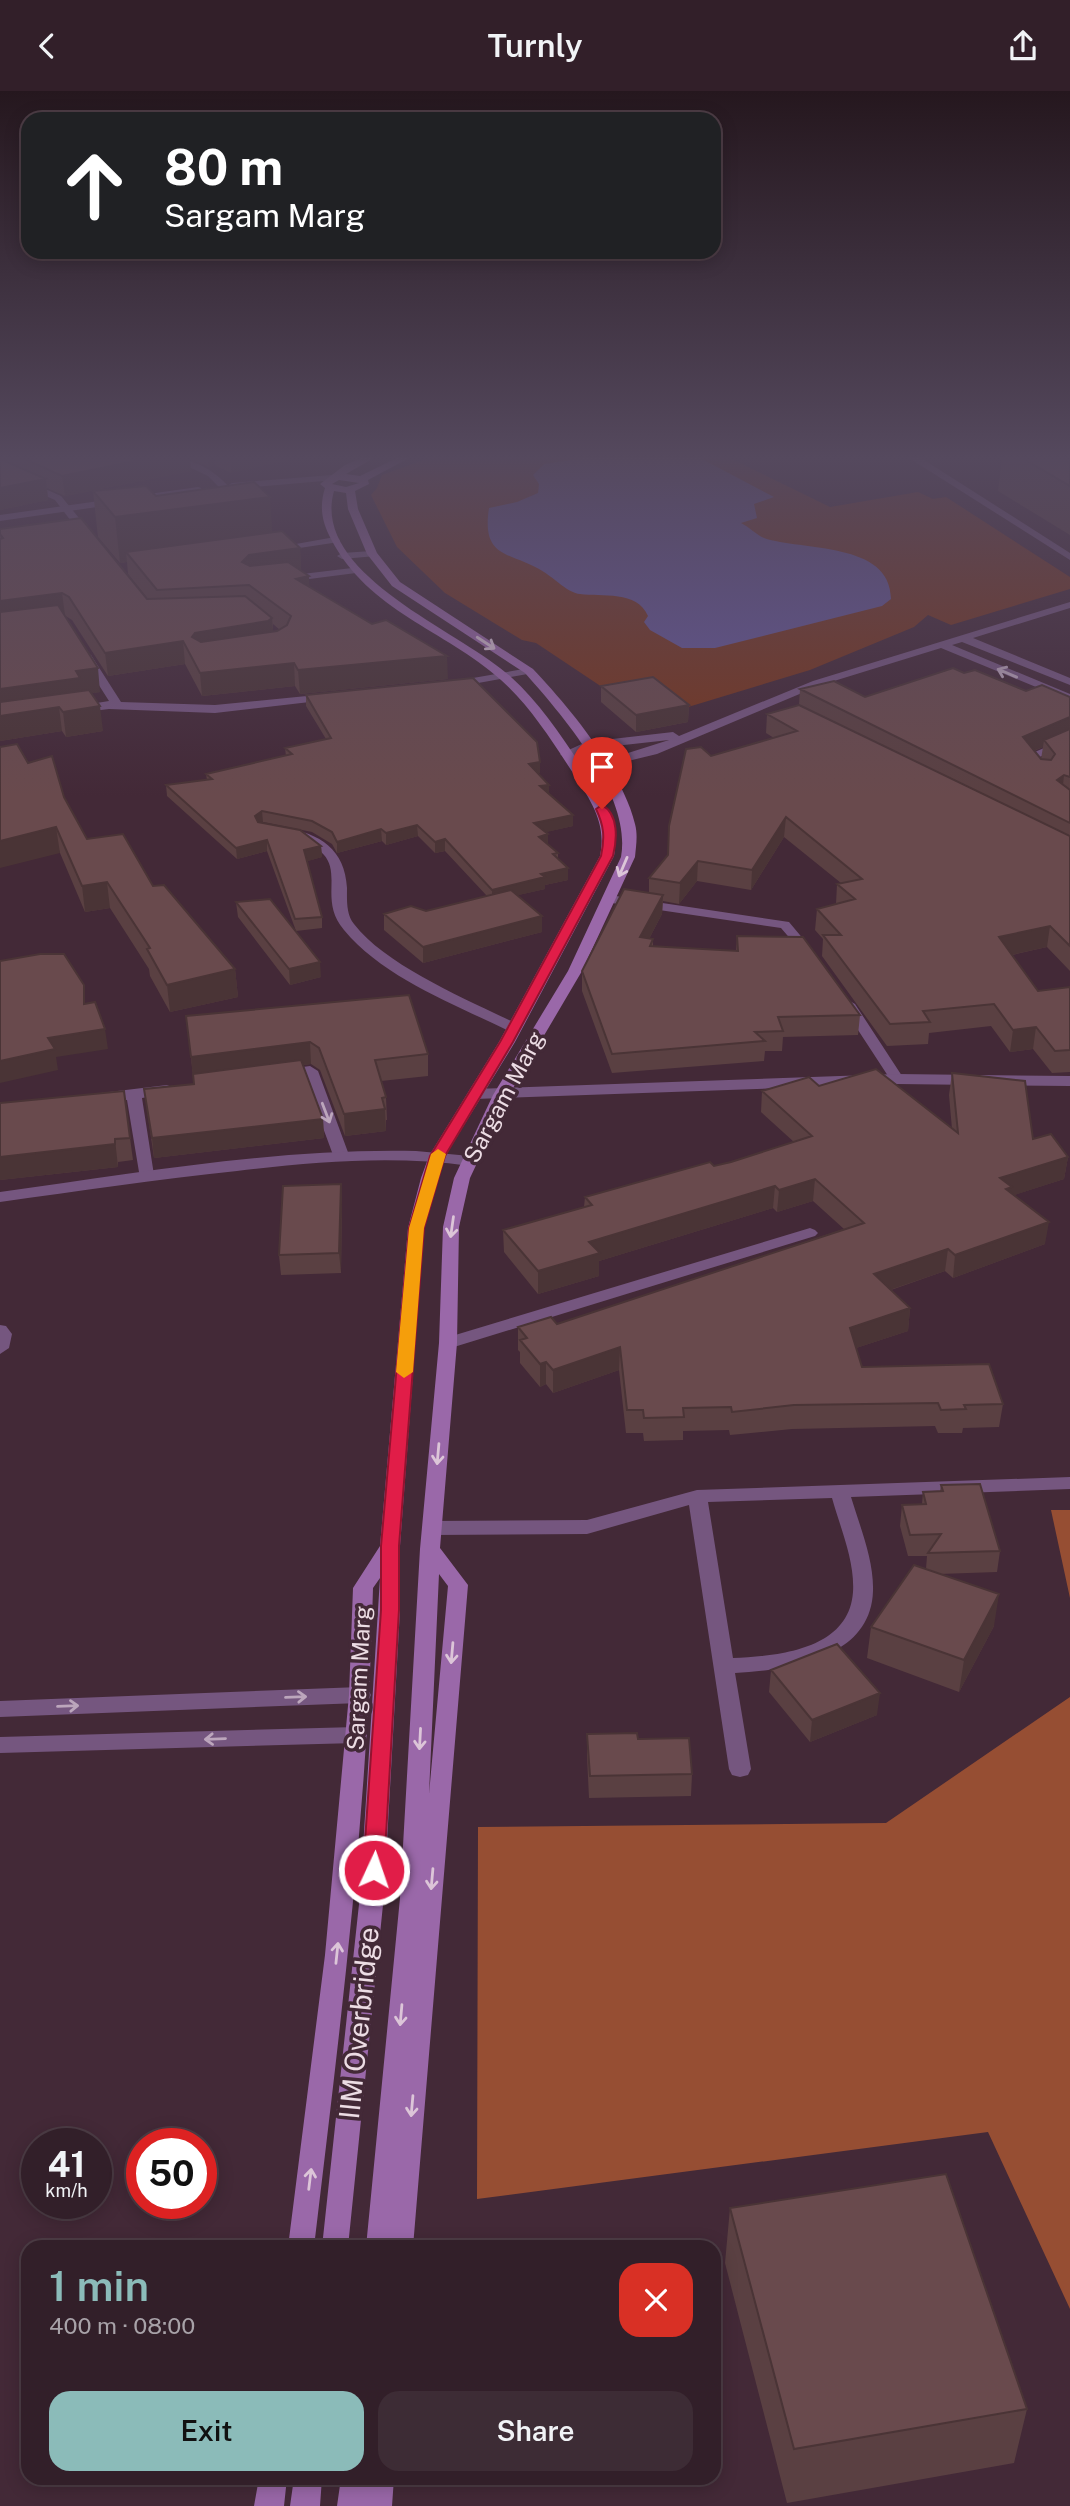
<!DOCTYPE html>
<html lang="en">
<head>
<meta charset="utf-8">
<style>
	:root { --surface:#321f29; --page:#3d2c35; --text:#f1f3f6; --muted:#a8a2a8; --line:#4d3d46; --accent:#8bbbb9 }
	body { margin:0; font-family:"Public Sans",sans-serif; background:var(--page); color:var(--text); height:100vh; display:flex; flex-direction:column; font-size:26px; white-space:nowrap }
	* { box-sizing:border-box; margin:0 }
	p { font-size:23px; color:var(--muted) }
	.icon { flex:none; width:38px; height:38px; fill:none; stroke:currentColor; stroke-width:2; stroke-linecap:round; stroke-linejoin:round }
	.map { position:relative; flex:1; overflow:hidden }
	.sheet { position:absolute; left:21px; top:2149px; width:700px; height:245px; display:flex; flex-direction:column; background:var(--surface); border-radius:21px; box-shadow:0 4px 18px #0003,0 0 0 2px var(--line) }
	.sheet>* { flex:none }
	.banner { position:absolute; left:21px; top:21px; width:700px; height:147px; border-radius:21px; box-shadow:0 4px 18px #0003,0 0 0 2px var(--line); background:#202124; color:#fff; overflow:hidden }
	.speed { position:absolute; left:21px; top:2037px; display:flex; gap:14px; font-size:35px; font-weight:700; text-align:center }
	.speed>* { display:grid; place-content:center; width:91px; height:91px; border-radius:50%; background:var(--surface); box-shadow:0 4px 18px #0003,0 0 0 2px var(--line); line-height:1 }
	.speed small { font-size:18px; font-weight:400 }
	.speed .limit { border:10px solid #d22; background:#fff; color:#111 }
	.pin { position:absolute; display:grid; place-items:center; width:60px; height:60px; color:#fff; margin:-72px -30px; border-radius:50% 50% 50% 0; rotate:-45deg; box-shadow:0 0 7px #0007 }
	.pin .icon { rotate:45deg }
	.me { position:absolute; width:77px; margin:-38px; rotate:3deg; stroke-linejoin:round; filter:drop-shadow(0 0 5px #0008) }
	.turn { display:flex; align-items:center; gap:24px; height:147px; padding:0 28px; font-size:32px }
	.turn .icon { width:91px; height:91px; stroke-width:2.5 }
	.turn b { display:block; font-size:49px; line-height:60px }
	.round { display:grid; place-items:center; flex:none; width:74px; height:74px; border-radius:21px; background:var(--page) }
	.overview { display:flex; align-items:center; justify-content:space-between; height:119px; padding:0 28px }
	h1 { font-size:42px; font-weight:600; line-height:52px; color:var(--accent) }
	.primary-button { display:flex; gap:14px; margin-top:auto; padding:14px 28px }
	.primary-button a { flex:1; height:80px; border-radius:21px; background:var(--accent); color:#111; font-size:28px; font-weight:600; line-height:80px; text-align:center }
	.primary-button a+a { background:var(--page); color:var(--text) }
	header { display:flex; justify-content:space-between; align-items:center; height:91px; padding:0 28px; background:var(--surface); font-size:32px; font-weight:600 }
	.map>svg:first-child { display:block }
	.green { fill:#77361e }
	.forest { fill:#964e33 }
	.water { fill:#65589b }
	.lines { fill:none; stroke-linecap:round; stroke-linejoin:round }
	.service { fill:#75567f; fill-rule:evenodd }
	.minor { fill:#75567f; fill-rule:evenodd }
	.tertiary { fill:#75567f; fill-rule:evenodd }
	.secondary { fill:#9a68a9; fill-rule:evenodd }
	.wall { fill:#5a4042; fill-rule:evenodd }
	.shaded-wall { fill:#4a3436 }
	.building { fill:#694a4d; stroke:#4a3436; stroke-width:2 }
	.oneway { stroke:#dcc5d8 }
	.oneway2 { stroke:#bca6bc }
	.route { fill:#e11d48; stroke:#92132f; stroke-width:2 }
	.slow { fill:#f59e0b }
	.labels { text-anchor:middle; stroke-width:7; stroke-linejoin:round; paint-order:stroke }
	.street-label { font-size:23px; fill:#ecdce4; stroke:#432937 }
	.near-street-label { font-size:28px; fill:#ecdce4; stroke:#432937 }
</style>
</head>
<body>
<header><svg class="icon" aria-label="back" viewBox="0 0 24 24"><path d="M15 5l-7 7 7 7"/></svg>Turnly<svg class="icon" aria-label="share" viewBox="0 0 24 24"><path d="M12 15V3M7 8l5-5 5 5M5 13v7h14v-7"/></svg></header>
<div class="map">
<svg width="1070" height="2415" viewBox="0 0 1070 2415">
	<rect width="100%" height="100%" fill="#432937"/>
	<path class="green" d="M429 367H730L830 416 918 401 933 408 946 406 1070 486V498L951 534 928 524 914 536 810 579 675 620 620 608 536 552 522 549 445 502 397 456 371 404 377 397 382 384Z"/>
	<path class="forest" d="M1051 1419H1070V1507Z
		M1070 1606V2218L988 2041 477 2108 478 1736 886 1732Z"/>
	<path class="water" d="M584 367H700L774 406 754 413 757 427 741 432C749 436 757 444 764 447 801 460 891 450 891 508L882 515 715 557H682L650 539 644 531 648 525C637 499 602 506 580 503 568 502 554 487 544 481 511 460 481 469 489 417L517 411 538 402 539 393 533 384 544 373Z"/>
	<g class="lines">
		<path class="service" d="M609 804 789 831 815 862 813 865H805L781 837 605 811V805Z
			M848 909 855 913 904 988 902 991H892L890 988 841 913Z
			M810 1137 815 1139 818 1142 815 1145 454 1256 448 1257 440 1252 442 1248Z"/>
		<path class="minor" d="M170 367C193 367 214 379 229 396L221 398 208 385Z
			M0 378 61 405 92 443V447H84L55 409 0 385Z
			M335 446 340 449 339 451 273 461 268 458Z
			M352 477 356 478V482L286 491 281 488 286 485Z
			M87 563 91 564 121 611 215 614 327 603 333 606 327 609 215 622 109 618 76 622 72 620V616L109 610 81 566Z
			M529 577 533 578V582L456 596 450 593 456 590Z
			M1070 646V654L1037 667 1045 678 1043 681H1035L1023 666Z
			M284 736C320 743 345 758 347 797 347 809 346 823 354 833 387 876 471 910 519 934V940H509C454 913 384 887 344 839 310 799 366 763 279 743L278 740Z
			M310 975 318 980 349 1064 347 1067H335L333 1064 304 985 281 989 273 984 281 979Z
			M897 983 1070 985V995L897 993 475 1008 467 1003 475 998Z
			M167 994 172 996 175 999 172 1002 142 1007 154 1084 146 1089 140 1087 127 1009 101 1012 93 1007 101 1002Z
			M0 1234 6 1235 12 1243 9 1257 0 1263Z
			M1070 1386V1398L851 1406C860 1436 874 1469 873 1500 871 1568 788 1579 735 1582L751 1678 748 1684 740 1686 732 1684 729 1678 689 1414 587 1443 432 1444 425 1442 422 1437 425 1432 432 1430 587 1429 697 1399ZM832 1407C840 1436 855 1470 853 1501 849 1559 778 1565 733 1567L708 1411Z
			M360 1596 368 1598 371 1604 368 1610 360 1612 0 1626V1610Z
			M356 1636 364 1638 367 1644 364 1650 356 1652 0 1662V1646Z"/>
		<path class="tertiary" d="M909 367H921L1070 462V469Z
			M332 384 337 387 335 389 232 398 227 395 232 392Z
			M198 396 201 397V401L0 430V424Z
			M372 460 376 461V465L342 468 337 465 342 462Z
			M1070 511V517L973 547 1070 587V594L962 551 952 554 1070 603V610L941 557 821 594 657 663 628 670 569 671 560 663 586 651 673 641 679 645 813 590ZM669 649 628 662 576 663 588 658Z
			M416 1060 470 1065 478 1070 470 1075C392 1064 315 1071 237 1080 158 1088 79 1100 0 1111V1101C137 1082 277 1057 416 1060Z"/>
		<path class="secondary" d="M361 367H374L346 383 360 385 397 367H409L368 389 369 393 355 400 358 418 377 462 400 491 533 578C570 617 622 680 635 733 638 744 636 755 635 766L582 880 509 1004 470 1087 459 1136 457 1252 440 1457 468 1494 413 2156H366L400 1807 420 1458 439 1252 443 1136 454 1087 493 1004 568 880 621 766C632 705 564 626 525 582L392 495 367 463 348 418 346 402 334 400C310 484 463 541 511 586 541 613 564 649 586 682 603 710 620 731 614 765L515 951 445 1065 424 1137 400 1455V1519L384 1804 348 2156H322L360 1804 380 1487 373 1497C368 1718 340 1937 314 2156H288L325 1864 349 1604 353 1497 380 1455 408 1137 421 1087 429 1065 499 951 600 765C607 731 590 709 573 682 552 650 530 615 501 589 444 538 369 521 331 448 322 431 319 416 325 397L320 393 345 374ZM339 389 359 392 346 396 332 393ZM439 1483 448 1495 429 1703Z
			M259 2387H287L284 2415H254Z
			M294 2387H322L320 2415H290Z
			M341 2387H394L392 2415H337Z"/>
	</g>
	<path class="wall" d="M0 367H295L231 382 215 374 209 376 190 368 191 380 65 405 47 397 48 409 0 419Z
		M1002 367H1070V444L998 400Z
		M93 400 156 405 272 441 300 457 301 479 310 496 448 588 300 603 295 595 202 605 185 573 108 585 72 529 64 524 100 601 91 602 103 640 66 646 62 640 0 650V438L148 508 128 483 127 471 120 472 98 446ZM273 533 280 539 273 541Z
		M964 582 1026 600 1070 606V880L1047 856 1012 864 1038 900 1070 896V981L1052 982 1033 958 1010 961 991 935 929 942 928 953 887 955 822 865 823 848 815 839 817 818 836 813 837 793 841 792 784 746 751 799 697 790 679 813 663 810 662 823 649 848H653V855L736 860 737 845 860 924 858 944 783 946 782 960H765L764 970 612 982 582 900V880L649 802V787L668 764 774 647 766 642 767 623 799 614 800 598 865 606ZM1043 656 1041 668 1034 660Z
		M601 595 689 614 688 631 636 641 601 611Z
		M306 604 540 682H538L549 702 573 735 545 741 548 753 558 762V768L568 777V789L545 794V798L518 804 542 841 423 872 384 839V823L426 820 487 805 445 760 435 762 418 745 386 754 382 750 337 762 332 753 312 741 263 731 261 732 321 755 322 766 307 770 322 826V837L296 840 267 760 237 768 167 705 166 694 207 689 206 683 286 665 285 657 326 648 306 615Z
		M28 672 64 706 87 748 153 795 235 878 238 906 170 921 150 885 149 878 110 817 85 821 60 762Z
		M236 811 321 886 290 894 238 826Z
		M186 925 428 963V985L381 990 386 1006 387 1029H386V1040L345 1045 320 979 311 973 303 974 323 1028 324 1047 154 1067 144 998 194 993Z
		M952 982 1033 1048 1068 1066 1064 1088 1014 1104 1045 1153 953 1187 945 1180 891 1199 910 1217 908 1240 856 1257 862 1276 1003 1313 999 1336 963 1337 962 1342H938L935 1335 792 1338 730 1344 729 1339 683 1340V1349L644 1350 643 1342H626L619 1279 553 1302 546 1293 540 1296 520 1272V1261L518 1259V1236L557 1233 844 1138 813 1110 777 1121 773 1117 599 1170V1185L538 1203 504 1161 503 1139 584 1116 585 1106 731 1071 794 1051 761 1021 762 1000 819 995 952 1038 949 1004Z
		M0 1012 130 1047 133 1069 118 1071V1076L0 1089Z
		M341 1093 342 1113 341 1182 281 1184 279 1164Z
		M941 1394 1000 1460 997 1481 939 1483 994 1535 959 1601 867 1567 871 1536 926 1478 927 1465H908L900 1435 902 1414 922 1413 923 1401 940 1400Z
		M771 1579 877 1624 810 1651 769 1601Z
		M587 1643 638 1648 692 1683 691 1705 589 1707 587 1665Z
		M730 2117 1027 2318 1014 2372 787 2412 725 2172Z"/>
	<path class="shaded-wall" d="M150 367H190L191 380 65 405 62 385Z
		M208 367H215V374L209 376Z
		M230 367H295L231 382Z
		M46 388 48 409 0 419V397Z
		M270 406 273 452 126 461 127 471 120 472 115 426Z
		M300 457 301 479 251 486 242 471 249 464Z
		M309 485 310 507 296 488Z
		M62 502 65 524 0 533V510Z
		M272 527 274 550 194 569 192 546 195 542Z
		M183 550 185 573 108 585 105 562Z
		M447 565 448 588 300 603 298 579Z
		M294 572 295 595 202 605 200 582Z
		M98 577 100 601 82 604 0 622V598L76 580Z
		M689 614 688 631 636 641V624Z
		M100 615 103 640 66 646 63 621Z
		M59 616 62 640 0 650V625Z
		M1070 626V644L1044 649 1043 656 1020 665 1023 646Z
		M540 671V682L529 684V673Z
		M1064 684 1062 704 1057 689Z
		M549 694V705L540 695Z
		M262 720 263 731 256 736 255 725Z
		M573 724V735L534 744V732Z
		M786 726 784 746 751 799 752 779Z
		M417 734 418 745 386 754V742Z
		M56 736 60 762 0 777V750Z
		M381 738 382 750 337 762V751Z
		M548 743V755L539 746Z
		M445 748V760L435 762V751Z
		M267 749V760L237 768 236 757Z
		M321 755 322 766 305 771 304 759Z
		M698 770 697 790 679 813 680 792Z
		M568 777V789L545 794V798L492 810V799L541 783Z
		M107 791 110 817 85 821 82 795Z
		M663 804 662 823 640 865V846Z
		M542 825V841L423 872V856Z
		M1050 835 1047 856 997 867 999 846Z
		M320 871 321 886 290 894 289 878Z
		M235 878 238 906 170 921 167 894Z
		M1036 936 1033 958 1010 961 1013 939Z
		M105 938 108 958 56 966 58 979 0 992V970L48 947Z
		M310 951 311 973 193 988 191 966Z
		M385 1018 386 1040 345 1045 344 1023Z
		M323 1028 324 1047 154 1067 152 1047Z
		M115 1048 118 1076 0 1089V1066Z
		M1068 1066 1064 1088 1011 1105 1000 1087Z
		M815 1088 813 1110 777 1121 779 1099Z
		M341 1093 342 1113 341 1182 339 1162Z
		M775 1095 773 1117 599 1170V1185L538 1203V1180L589 1151Z
		M1049 1131 1045 1153 953 1187 955 1164Z
		M948 1158 945 1180 872 1205 874 1183Z
		M910 1217 908 1240 847 1260 850 1237Z
		M620 1256 619 1279 553 1302V1279Z
		M546 1271V1293L540 1296V1273Z
		M999 1503 994 1535 959 1601 964 1569Z
		M880 1602 877 1624 810 1651 812 1629Z"/>
	<path class="building" d="M23 367H150L62 385Z
		M1022 367H1070V395Z
		M0 368 46 388 0 397Z
		M254 391 270 406 115 426 93 400 146 395 156 405Z
		M81 427 147 508 245 505 272 527 268 530 195 542 192 546 201 551 277 540 287 534 291 525 249 494 157 499 126 461 282 440 300 457 249 464 242 471 250 475 288 471 309 485 296 488 372 533 386 529 447 565 298 579 294 572 200 582 183 550 105 562 69 506 62 502 0 510V448L3 447 0 443V438Z
		M58 514 98 577 76 580 80 587 0 598V521Z
		M953 577 964 582 975 579 1026 600 1042 594 1070 606V626L1023 646 1041 668 1051 669 1055 663 1044 649 1070 638V686L1064 684 1057 689 1070 699V732L800 598 834 590 865 606Z
		M653 586 689 614 636 624 601 595Z
		M473 587 537 651 540 671 529 673 549 694 540 695 573 724 534 732 548 743 539 746 558 762 553 763 568 777 541 783 545 786 492 799 445 748 435 751 417 734 386 742 381 738 337 751 332 741 312 730 262 720 255 725 258 731 300 739 321 755 304 759 322 826 295 828 267 749 236 757 166 694 212 688 206 683 292 663 285 657 331 647 306 604Z
		M89 599 100 615 63 621 59 616 0 625V611Z
		M799 614 1070 745V855L1050 835 999 846 1038 900 1070 896V959L1055 960 1036 936 1013 939 994 913 923 920 930 931 890 933 823 844H841L817 818 855 808 837 793 862 788 786 726 752 779 698 770 680 792 649 787 668 764 669 735 686 658 701 656 711 665 797 640 767 623Z
		M17 653 28 672 52 665 64 706 87 748 123 743 153 795 164 794 235 878 167 894 147 858 150 857 107 791 82 795 56 736 0 750V656Z
		M624 798 663 804 640 846 653 848 650 855 738 860 737 845 803 846 860 924 778 926 783 940 755 941 765 950 612 963 582 880Z
		M511 799 542 825 423 856 384 823 411 815 426 820Z
		M270 808 320 871 289 878 236 811Z
		M40 863H64L84 894V913L95 911 105 938 48 947 55 958 0 970V870Z
		M409 904 428 963 375 969 386 1006 382 1007 385 1018 344 1023 319 957 310 951 191 966 186 925Z
		M301 969 323 1028 152 1047 144 998 194 993 193 983Z
		M876 978 958 1042 952 982 1025 990 1033 1048 1051 1043 1068 1066 1000 1087 1012 1096 1006 1098 1049 1131 955 1164 948 1158 874 1183 910 1217 850 1237 862 1276 989 1273 1003 1313 964 1314 966 1318 941 1319 938 1312 794 1314 732 1321 731 1316 683 1317 684 1326 644 1327 643 1319H627L620 1256 553 1279 546 1271 540 1273 520 1249 527 1247 518 1236 551 1226 557 1233 864 1132 815 1088 779 1099 775 1095 589 1151 600 1162 538 1180 503 1139 592 1114 585 1106 710 1071 714 1075 731 1071 812 1045 762 1000 809 986 819 995Z
		M124 1000 130 1047 115 1048V1053L0 1066V1012Z
		M341 1093 339 1162 279 1164 283 1095Z
		M980 1393 1000 1460 928 1462 941 1443 910 1444 902 1414 926 1413 923 1401 943 1400 941 1394Z
		M914 1474 999 1503 964 1569 871 1536Z
		M837 1553 880 1602 812 1629 771 1579Z
		M637 1642 638 1648 689 1647 692 1683 590 1685 587 1643Z
		M946 2083 1027 2318 794 2358 730 2117Z"/>
	<defs><path id="oneway-shaft" d="M-6 0H5M1.5-3L5.5 0L1.5 3" fill="none" stroke-width="1.6" stroke-linecap="round" stroke-linejoin="round" transform="scale(1.75)"/></defs>
	<g class="oneway">
		<use href="#oneway-shaft" transform="translate(486 552) rotate(33)"/>
		<use href="#oneway-shaft" transform="translate(623 776) rotate(113)"/>
		<use href="#oneway-shaft" transform="translate(452 1136) rotate(98)"/>
		<use href="#oneway-shaft" transform="translate(438 1363) rotate(95)"/>
		<use href="#oneway-shaft" transform="translate(452 1562) rotate(95)"/>
		<use href="#oneway-shaft" transform="translate(420 1648) rotate(93)"/>
		<use href="#oneway-shaft" transform="translate(432 1788) rotate(95)"/>
		<use href="#oneway-shaft" transform="translate(337 1862) rotate(-84)"/>
		<use href="#oneway-shaft" transform="translate(401 1924) rotate(95)"/>
		<use href="#oneway-shaft" transform="translate(412 2015) rotate(95)"/>
		<use href="#oneway-shaft" transform="translate(310 2088) rotate(-83)"/>
	</g>
	<g class="oneway2">
		<use href="#oneway-shaft" transform="translate(1007 582) rotate(-157)"/>
		<use href="#oneway-shaft" transform="translate(326 1022) rotate(69)"/>
		<use href="#oneway-shaft" transform="translate(296 1606) rotate(-2)"/>
		<use href="#oneway-shaft" transform="translate(68 1615) rotate(-2)"/>
		<use href="#oneway-shaft" transform="translate(215 1648) rotate(178)"/>
	</g>
	<linearGradient id="sky" x2="0" y2="1"><stop stop-color="#25171e"/><stop offset="0.52" stop-color="#55495e"/><stop offset="1" stop-color="#55495e" stop-opacity="0"/></linearGradient>
	<rect width="1070" height="705" fill="url(#sky)"/>
	<path class="route" d="M602 714C619 723 617 749 613 765L513 951 445 1065 424 1137 399 1455V1519L384 1779 381 1785H366L363 1779 381 1519V1455L409 1137 430 1065 500 951 601 765C605 746 604 735 596 718Z"/>
	<path class="slow" d="M438 1058 446 1063 424 1137 413 1281 404 1287 396 1281 409 1137 431 1063Z"/>
	<g class="labels">
		<g class="street-label">
			<text transform="translate(504 1006) rotate(-62)" y="8">Sargam Marg</text>
			<text transform="translate(359 1587) rotate(-87)" y="8">Sargam Marg</text>
		</g>
		<g class="near-street-label">
			<text transform="translate(359 1932) rotate(-84)" y="10">IIM Overbridge</text>
		</g>
	</g>
</svg>
<div class="speed"><div>41<small>km/h</small></div><div class="limit">50</div></div>
<div class="pin" style="left:602px;top:718px;background:#d93025"><svg class="icon" aria-label="arrive" viewBox="0 0 24 24"><path d="M6 21V4h12l-3 4 3 4H6"/></svg></div>
<svg class="me" style="left:374px;top:1779px" viewBox="-20 -20 40 40"><circle r="17" fill="#e11d48" stroke="#fff" stroke-width="3"/><path d="M0-11L8 9 0 5-8 9z" fill="#fff"/></svg>
<div class="banner">
<div class="turn"><svg class="icon" aria-label="ahead" viewBox="0 0 24 24"><path d="M12 20V5M6 11l6-6 6 6"/></svg><div><b>80 m</b>Sargam Marg</div></div>
</div>
<section class="sheet">
<div class="overview"><div><h1>1 min</h1><p>400 m · 08:00</p></div><a class="round" style="background:#d93025;color:#fff"><svg class="icon" aria-label="close" viewBox="0 0 24 24"><path d="M6 6l12 12M18 6L6 18"/></svg></a></div>
<div class="primary-button"><a>Exit</a><a>Share</a></div>
</section>
</div>
</body>
</html>
